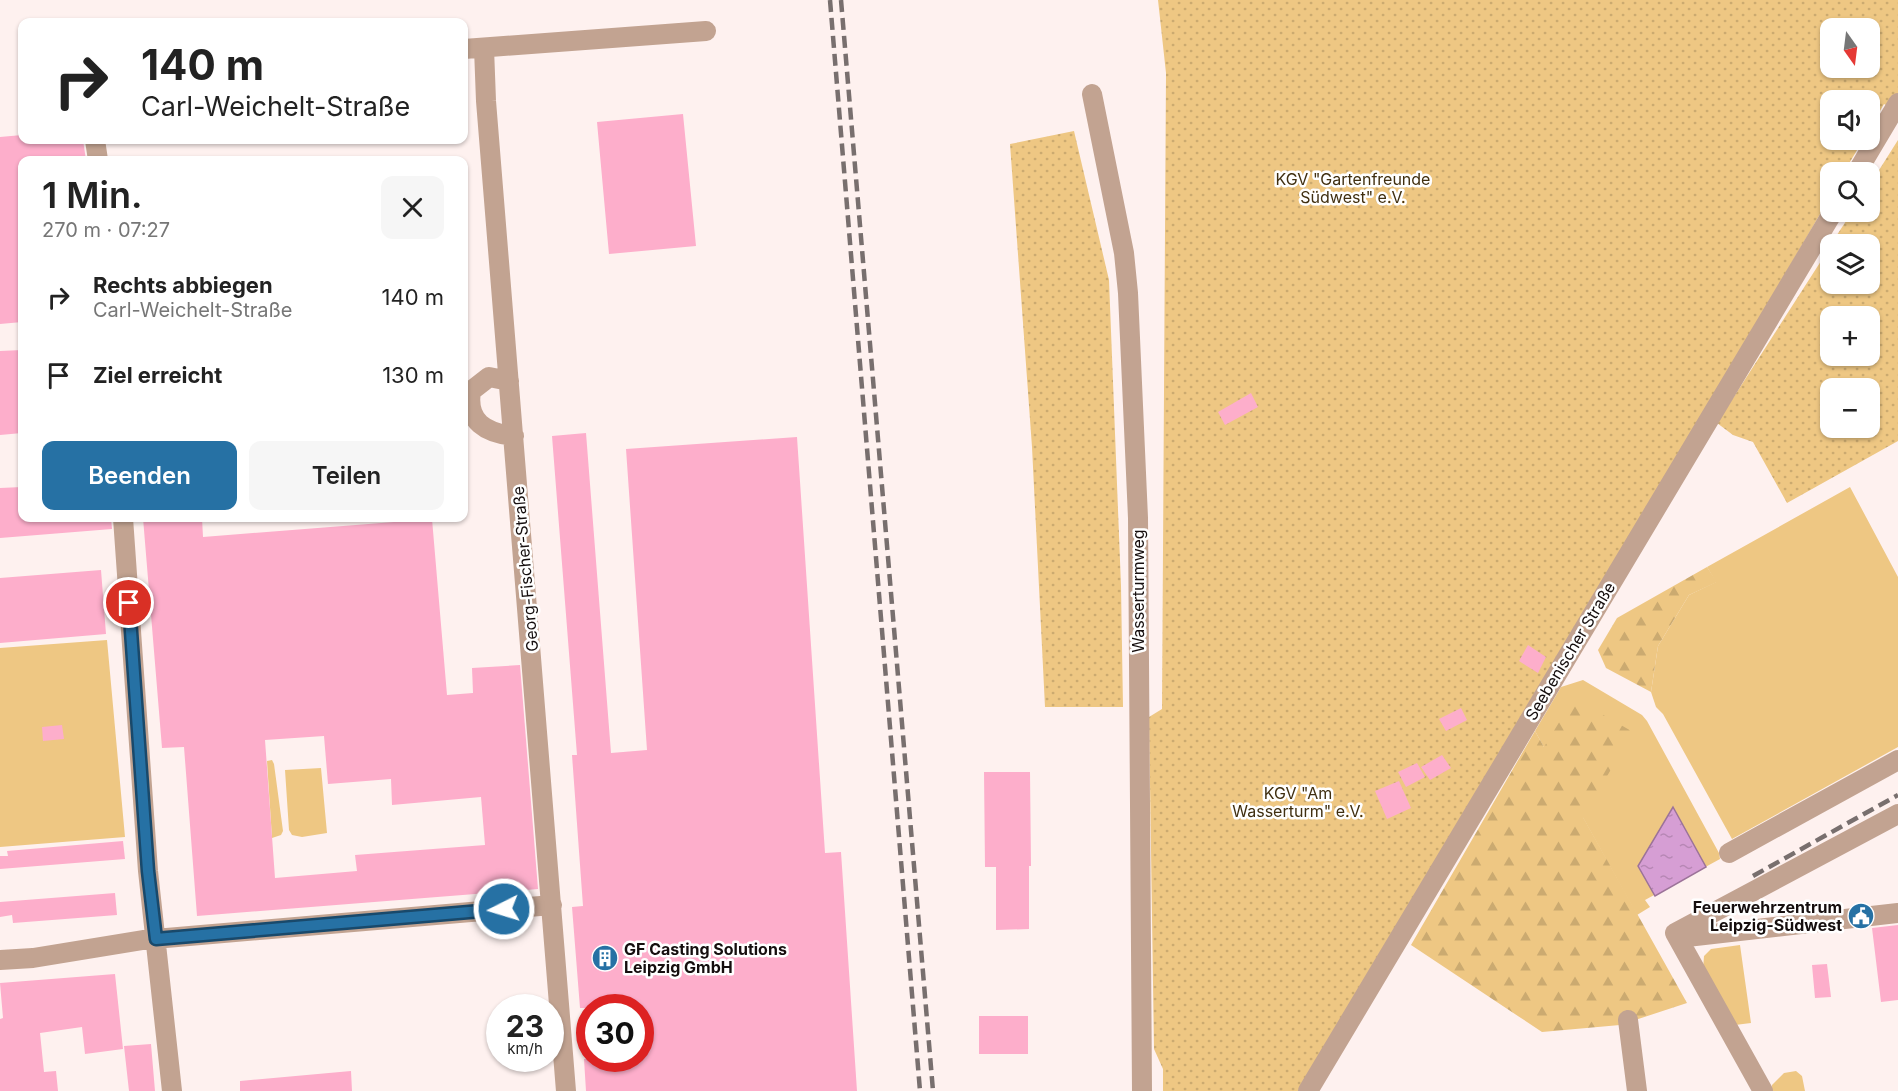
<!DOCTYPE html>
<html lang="de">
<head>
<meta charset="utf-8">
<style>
	:root { --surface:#fff; --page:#f6f6f6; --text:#222; --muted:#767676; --accent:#2671a4 }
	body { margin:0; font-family:Inter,sans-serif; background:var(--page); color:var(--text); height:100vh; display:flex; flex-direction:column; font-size:22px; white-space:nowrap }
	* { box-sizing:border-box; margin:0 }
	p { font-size:20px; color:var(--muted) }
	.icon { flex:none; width:33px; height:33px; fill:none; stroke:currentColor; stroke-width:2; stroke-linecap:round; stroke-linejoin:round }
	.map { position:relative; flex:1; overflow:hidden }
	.sheet { position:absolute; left:18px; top:156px; width:450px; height:366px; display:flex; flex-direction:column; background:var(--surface); border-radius:12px; box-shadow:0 2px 4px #0004 }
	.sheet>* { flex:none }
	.banner { position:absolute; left:18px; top:18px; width:450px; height:126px; border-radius:12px; box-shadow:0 2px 4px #0004; background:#fff; color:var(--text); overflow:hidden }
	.needle { width:39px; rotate:166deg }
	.buttons { position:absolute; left:1820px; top:18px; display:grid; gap:12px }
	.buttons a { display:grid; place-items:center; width:60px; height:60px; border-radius:12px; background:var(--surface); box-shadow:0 2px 4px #0004; font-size:30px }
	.speed { position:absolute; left:486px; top:994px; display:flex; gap:12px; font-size:30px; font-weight:700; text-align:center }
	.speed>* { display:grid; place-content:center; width:78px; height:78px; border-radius:50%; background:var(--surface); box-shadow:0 2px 4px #0004; line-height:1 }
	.speed small { font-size:15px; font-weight:400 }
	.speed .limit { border:9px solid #d22; background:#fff; color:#111 }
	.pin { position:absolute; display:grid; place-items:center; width:51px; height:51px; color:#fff; margin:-26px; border:3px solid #fff; border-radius:50%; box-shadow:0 2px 6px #0007 }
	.me { position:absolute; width:66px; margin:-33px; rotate:265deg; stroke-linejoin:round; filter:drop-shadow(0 0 4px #0008) }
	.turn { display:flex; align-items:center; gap:21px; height:126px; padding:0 24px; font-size:27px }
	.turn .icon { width:78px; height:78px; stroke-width:2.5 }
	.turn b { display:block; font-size:42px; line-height:51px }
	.round { display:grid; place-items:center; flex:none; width:63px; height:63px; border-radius:12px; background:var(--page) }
	.overview { display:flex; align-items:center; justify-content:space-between; height:102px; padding:0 24px }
	h1 { font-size:36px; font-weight:600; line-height:45px }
	.button { display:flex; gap:12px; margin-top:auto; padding:12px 24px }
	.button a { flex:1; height:69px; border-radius:12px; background:var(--accent); color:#fff; font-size:24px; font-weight:600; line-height:69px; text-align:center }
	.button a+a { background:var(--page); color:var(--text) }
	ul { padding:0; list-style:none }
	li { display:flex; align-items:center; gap:18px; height:78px; padding:0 24px }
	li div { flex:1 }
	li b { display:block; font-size:22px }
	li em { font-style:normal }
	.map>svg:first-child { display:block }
	.green { fill:#eec783 }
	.forest { fill:url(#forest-firs) }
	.garden { fill:url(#garden-dots); fill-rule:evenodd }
	.water { fill:url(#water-ripples); stroke:#9c7399; stroke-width:1.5 }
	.building { fill:#fdaecb; fill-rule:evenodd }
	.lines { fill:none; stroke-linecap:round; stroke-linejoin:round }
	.minor { stroke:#c2a391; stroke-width:20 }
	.rail { stroke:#786f6e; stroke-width:4.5; stroke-dasharray:12 6; stroke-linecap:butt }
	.route-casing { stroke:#19496b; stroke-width:15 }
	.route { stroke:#2671a4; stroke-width:10 }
	.labels { text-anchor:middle; stroke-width:5; stroke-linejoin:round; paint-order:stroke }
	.park-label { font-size:16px; fill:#402f10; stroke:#fff }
	.street-label { font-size:16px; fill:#150e0e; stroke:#fff }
	.poi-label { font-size:16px; font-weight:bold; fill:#150e0e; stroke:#fff; text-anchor:end }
</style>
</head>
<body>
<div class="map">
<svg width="1898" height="1091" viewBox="0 0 1898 1091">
	<defs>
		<pattern id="forest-firs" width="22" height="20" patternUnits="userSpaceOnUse" patternTransform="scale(1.5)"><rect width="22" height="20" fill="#eec783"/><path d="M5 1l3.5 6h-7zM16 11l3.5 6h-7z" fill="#cbaa70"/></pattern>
		<pattern id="garden-dots" width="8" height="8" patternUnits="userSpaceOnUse" patternTransform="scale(1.5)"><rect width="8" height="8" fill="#eec783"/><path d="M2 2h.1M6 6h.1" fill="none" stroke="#cbaa70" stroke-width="1.8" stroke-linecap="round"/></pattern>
		<pattern id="water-ripples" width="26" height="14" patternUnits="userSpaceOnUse" patternTransform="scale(1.5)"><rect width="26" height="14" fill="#d69ed4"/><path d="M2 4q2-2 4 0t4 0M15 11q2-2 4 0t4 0" fill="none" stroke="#b787b5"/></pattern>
	</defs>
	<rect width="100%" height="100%" fill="#fef1ef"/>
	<path class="green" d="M1850 487 1898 577V747L1732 839 1663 714 1656 707 1651 692 1658 646 1689 595 1716 582 1707 567Z
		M107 640 125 837 0 847V648Z
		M1583 680 1642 715 1647 721 1719 853 1720 859 1645 900 1650 907 1637 915 1535 731 1561 687Z
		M272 760 274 764 283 831 281 835 272 838 267 761Z
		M321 768 327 833 302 837 292 835 289 830 285 770Z
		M1740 945 1751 1023 1735 1025 1703 970 1704 956 1711 949Z
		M1796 1071 1802 1076 1805 1091H1772V1085L1784 1073Z"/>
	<path class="forest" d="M1707 567 1717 582 1689 595 1658 646 1651 692 1606 668 1598 650 1617 618Z
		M1574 698 1633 732 1583 817 1687 1003 1620 1025 1542 1032 1411 945 1535 731 1544 747Z"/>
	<path class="garden" d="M1158 0H1898V112L1884 104 1869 130V100H1830V140H1863L1844 172H1830V197C1656 497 1475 793 1298 1091H1163V1069L1154 1049 1149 717 1162 709 1166 73ZM1830 28H1869V68H1830Z
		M1074 131 1109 280 1121 586 1123 707H1045L1032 447 1010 144Z
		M1898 140V441L1787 503 1753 442 1733 435 1717 423 1830 247V284H1869V244H1831L1852 212H1869V186ZM1830 316H1869V356H1830ZM1830 388H1869V428H1830Z"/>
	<path class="water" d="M1673 807 1706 867 1655 896 1638 866Z"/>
	<path class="building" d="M683 114 696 246 609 254 597 122Z
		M22 135V140H83L86 160H22V322L0 324V137Z
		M22 350V433L0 435V351Z
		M1251 393 1258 407 1225 425 1218 412Z
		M586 433 611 753 647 750 626 449 797 437 825 853 841 852 857 1091H586L584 1059H640V1008H580L572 907 583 906 572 755H577L552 436Z
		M22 487V518H111L112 529 0 538V488Z
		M143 518H202L203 537 432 519 447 695 473 693 472 668 520 665 538 889 197 916 184 747 162 748ZM324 736 328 784 391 779 392 805 481 797 485 845 355 855 357 871 275 878 265 740Z
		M101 570 106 634 0 643V578Z
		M1528 645 1546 657 1538 673 1519 661Z
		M1461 708 1467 720 1446 731 1439 719Z
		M62 725 64 739 43 741 42 727Z
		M1442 755 1451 768 1430 780 1421 767Z
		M1417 763 1425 777 1406 787 1398 772Z
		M984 772H1030L1031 866H1029V929L996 930V867H985Z
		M1399 781 1411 808 1387 819 1375 791Z
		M123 841 125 859 0 869V856H8L7 851Z
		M115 893 117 915 13 923 12 915 0 917V902Z
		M1898 925V1000L1881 1002 1872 928Z
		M1827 964 1831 997 1815 998 1812 965Z
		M115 974 123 1049 85 1054 82 1027 40 1033 44 1072 56 1071 58 1091H0V1019L3 1018 0 983Z
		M979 1016H1028V1054H979Z
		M151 1044 155 1091H129L124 1046Z
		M351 1071 352 1091H240V1081Z"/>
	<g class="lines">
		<path class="minor" d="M484 48 486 101 566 1091
			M464 49 706 31
			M1092 94 1124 253 1128 293 1138 518 1142 1091
			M95 140 98 160
			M1857 172 1898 103
			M509 381 489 377 471 391C466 422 486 433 514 436
			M123 518 148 871 172 1091
			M1729 853 1898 760
			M1678 938 1898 913
			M0 960 33 958 143 940 552 905
			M1628 1020 1637 1091
			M1308 1091 1833 212
			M1763 1091 1675 933 1898 814"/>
		<path class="rail" d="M830 0 920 1091
			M841 0 933 1091
			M1753 876 1898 795"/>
	</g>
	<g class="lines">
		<defs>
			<path id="route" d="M129 603 148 871 156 939 504 909"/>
		</defs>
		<use href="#route" class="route-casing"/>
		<use href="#route" class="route"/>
	</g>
	<defs>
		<symbol id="civic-disc" viewBox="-11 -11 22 22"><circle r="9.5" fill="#2671a4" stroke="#fff"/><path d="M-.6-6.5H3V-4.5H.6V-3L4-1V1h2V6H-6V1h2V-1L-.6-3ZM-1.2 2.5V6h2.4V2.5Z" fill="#fff"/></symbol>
		<symbol id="building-disc" viewBox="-11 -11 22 22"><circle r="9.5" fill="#2671a4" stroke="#fff"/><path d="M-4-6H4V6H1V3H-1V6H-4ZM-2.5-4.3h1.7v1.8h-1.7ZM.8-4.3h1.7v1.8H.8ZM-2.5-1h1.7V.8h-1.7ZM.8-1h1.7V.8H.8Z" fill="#fff"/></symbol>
	</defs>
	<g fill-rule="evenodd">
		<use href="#civic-disc" x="1846" y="901" width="30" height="30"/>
		<use href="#building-disc" x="590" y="943" width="30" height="30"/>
	</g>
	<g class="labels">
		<g class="park-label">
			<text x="1353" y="185">KGV "Gartenfreunde<tspan x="1353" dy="18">Südwest" e.V.</tspan></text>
			<text x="1298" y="799">KGV "Am<tspan x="1298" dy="18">Wasserturm" e.V.</tspan></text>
		</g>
		<g class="street-label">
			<text transform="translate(525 569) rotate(-95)" y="6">Georg-Fischer-Straße</text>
			<text transform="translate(1138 591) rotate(-90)" y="6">Wasserturmweg</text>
			<text transform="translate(1570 651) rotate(-59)" y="6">Seebenischer Straße</text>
		</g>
		<g class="poi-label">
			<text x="1842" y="913">Feuerwehrzentrum<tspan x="1842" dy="18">Leipzig-Südwest</tspan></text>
			<text x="624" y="955" text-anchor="start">GF Casting Solutions<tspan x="624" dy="18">Leipzig GmbH</tspan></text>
		</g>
	</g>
</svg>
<div class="buttons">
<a><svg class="needle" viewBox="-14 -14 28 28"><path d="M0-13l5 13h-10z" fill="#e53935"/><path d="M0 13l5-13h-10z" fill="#767676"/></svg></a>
<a><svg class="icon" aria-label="sound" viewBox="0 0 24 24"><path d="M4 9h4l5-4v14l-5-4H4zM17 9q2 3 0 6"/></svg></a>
<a><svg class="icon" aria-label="search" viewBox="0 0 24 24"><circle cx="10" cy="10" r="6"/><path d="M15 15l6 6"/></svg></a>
<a><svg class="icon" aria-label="layers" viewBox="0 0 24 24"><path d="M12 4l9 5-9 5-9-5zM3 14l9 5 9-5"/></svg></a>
<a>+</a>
<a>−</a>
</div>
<div class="speed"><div>23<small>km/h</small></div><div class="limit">30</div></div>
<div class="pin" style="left:129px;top:603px;background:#d93025"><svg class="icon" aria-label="arrive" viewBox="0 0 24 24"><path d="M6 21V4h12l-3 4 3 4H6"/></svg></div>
<svg class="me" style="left:504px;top:909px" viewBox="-20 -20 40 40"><circle r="17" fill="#2671a4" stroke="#fff" stroke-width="3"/><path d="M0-11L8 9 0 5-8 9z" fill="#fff"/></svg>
<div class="banner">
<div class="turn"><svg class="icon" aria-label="right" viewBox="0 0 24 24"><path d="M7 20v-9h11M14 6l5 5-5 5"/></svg><div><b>140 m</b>Carl-Weichelt-Straße</div></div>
</div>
<section class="sheet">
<div class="overview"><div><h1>1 Min.</h1><p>270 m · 07:27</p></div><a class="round"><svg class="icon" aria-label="close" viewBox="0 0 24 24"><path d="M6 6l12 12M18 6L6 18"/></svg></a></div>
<ul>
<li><svg class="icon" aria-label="right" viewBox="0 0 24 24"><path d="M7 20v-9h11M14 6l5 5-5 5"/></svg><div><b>Rechts abbiegen</b><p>Carl-Weichelt-Straße</p></div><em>140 m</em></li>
<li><svg class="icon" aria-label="arrive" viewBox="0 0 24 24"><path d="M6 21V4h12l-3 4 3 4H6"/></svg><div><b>Ziel erreicht</b></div><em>130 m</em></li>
</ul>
<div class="button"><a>Beenden</a><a>Teilen</a></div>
</section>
</div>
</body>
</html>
